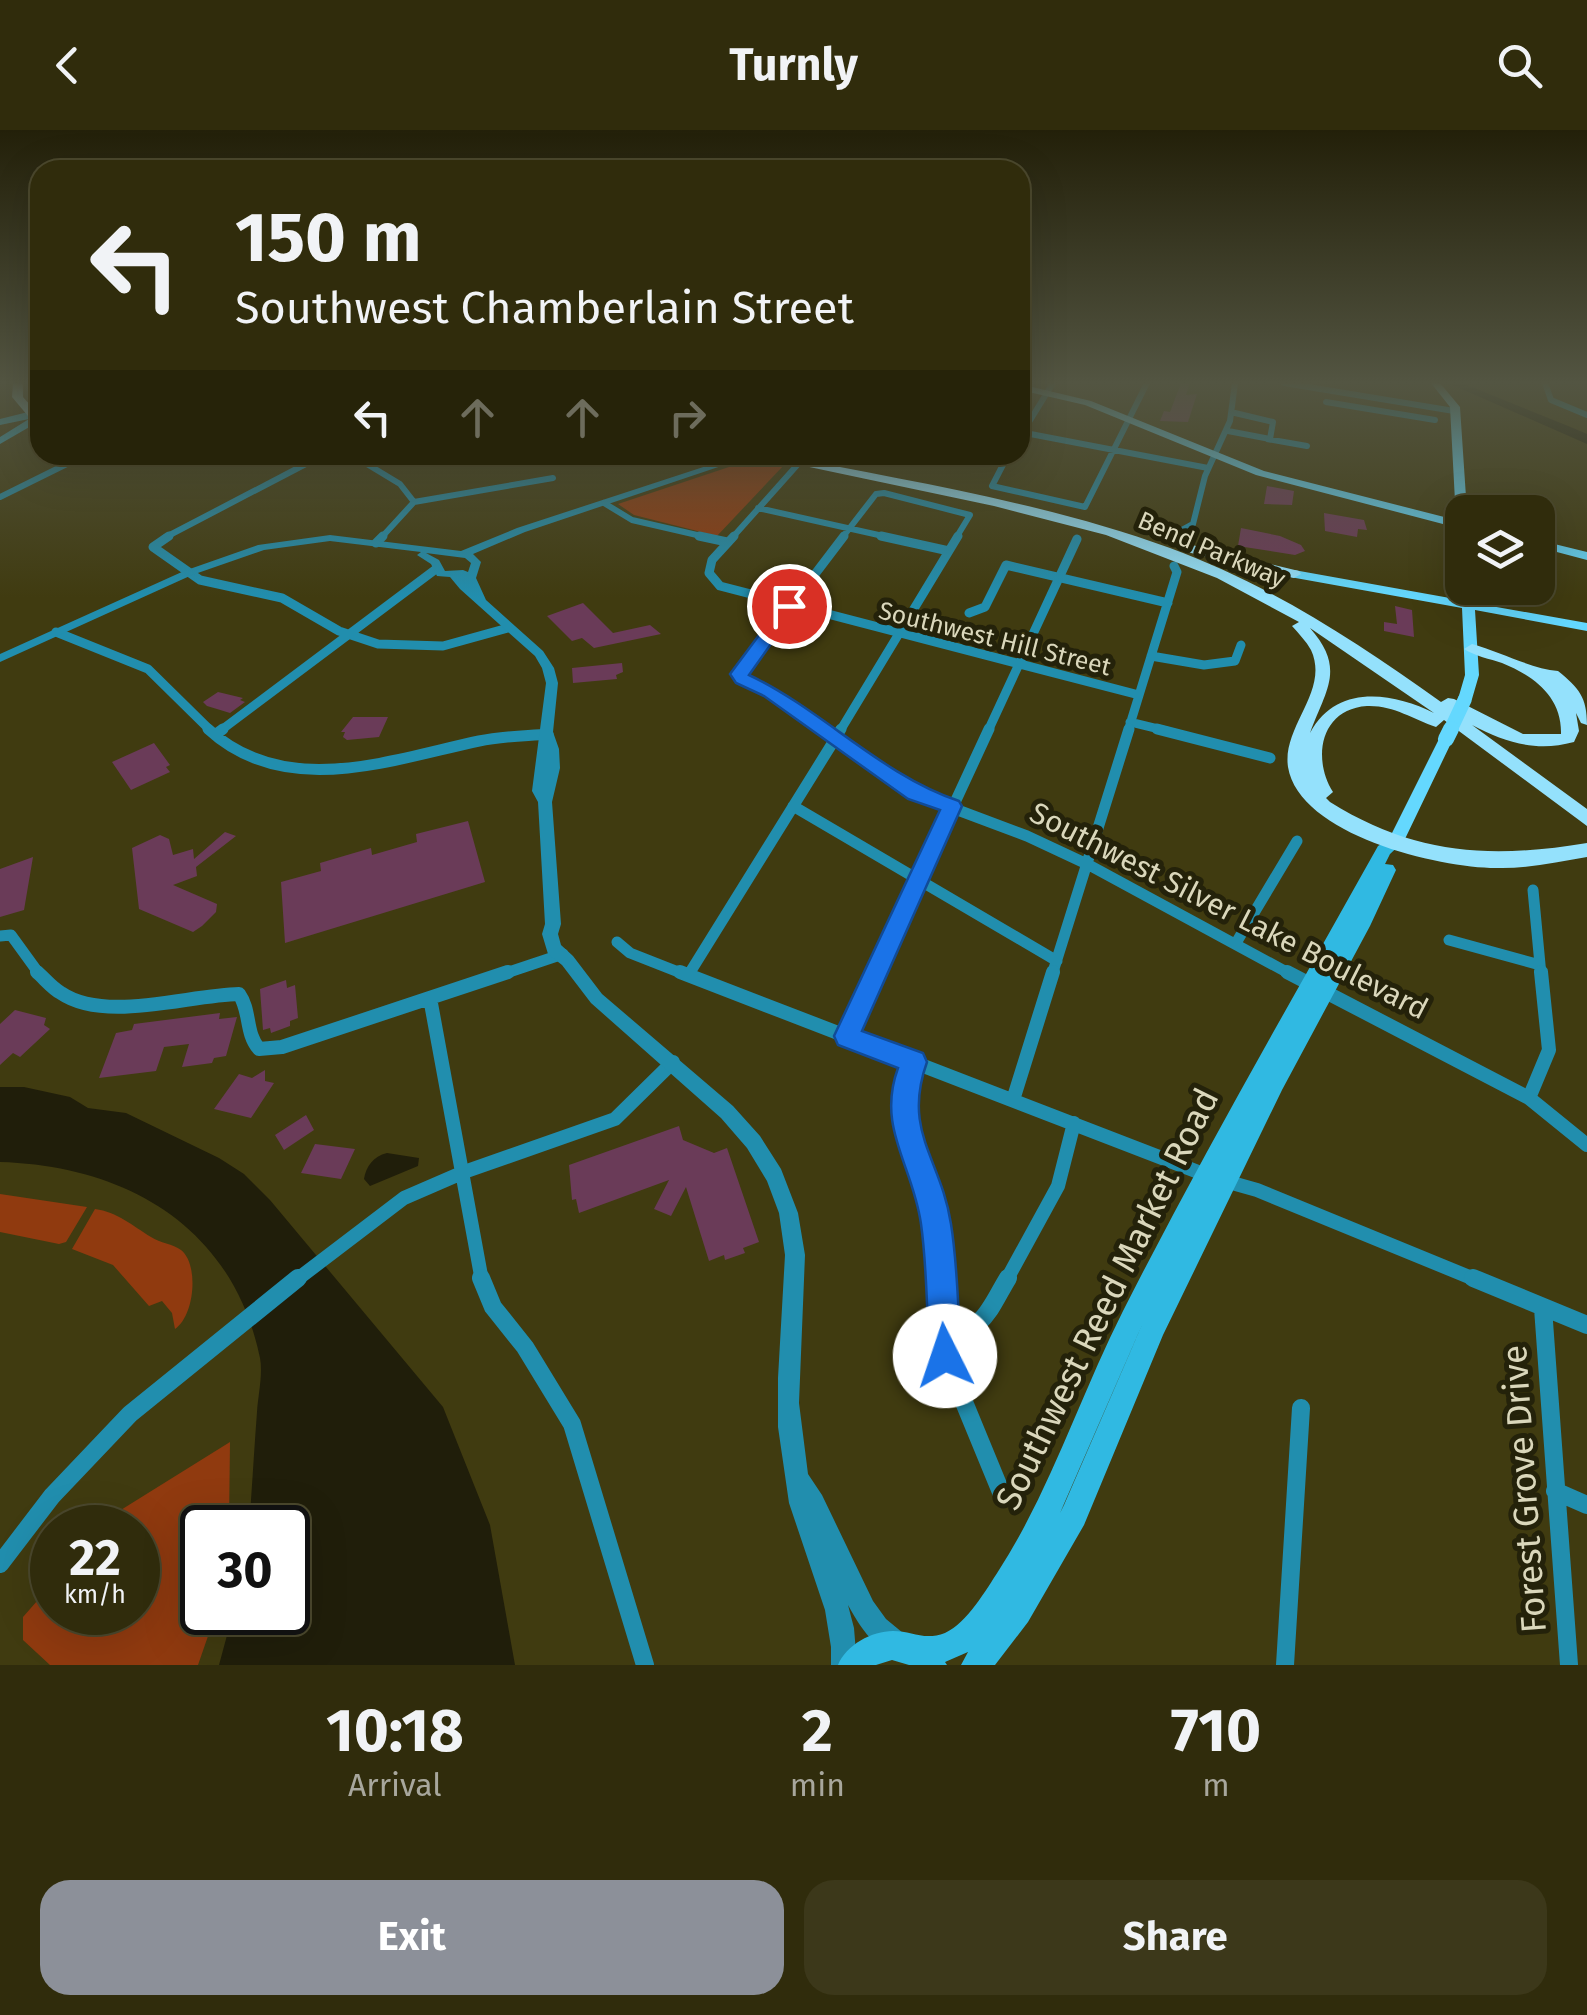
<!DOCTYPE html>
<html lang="en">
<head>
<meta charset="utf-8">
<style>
	:root { --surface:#302c0c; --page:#3c381a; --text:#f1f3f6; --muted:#a8a79d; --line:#4b482d; --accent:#8c9099 }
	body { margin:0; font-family:"Fira Sans",sans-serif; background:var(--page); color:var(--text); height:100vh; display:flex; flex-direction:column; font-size:38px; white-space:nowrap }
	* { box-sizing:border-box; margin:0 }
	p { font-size:32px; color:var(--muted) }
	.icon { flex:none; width:55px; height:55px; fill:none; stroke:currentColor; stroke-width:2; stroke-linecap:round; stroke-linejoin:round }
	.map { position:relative; height:1535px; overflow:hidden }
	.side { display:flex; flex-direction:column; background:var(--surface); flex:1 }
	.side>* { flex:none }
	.hud { position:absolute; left:30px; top:30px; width:1000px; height:305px; border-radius:30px; box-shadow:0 10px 40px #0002,0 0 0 2px var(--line); background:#302c0c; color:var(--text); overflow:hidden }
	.fabs { position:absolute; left:1445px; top:365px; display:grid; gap:20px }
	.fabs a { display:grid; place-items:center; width:110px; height:110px; border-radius:20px; background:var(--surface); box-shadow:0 10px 40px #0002,0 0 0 2px var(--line); font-size:50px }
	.speed { position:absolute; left:30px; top:1375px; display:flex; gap:20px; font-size:50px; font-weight:700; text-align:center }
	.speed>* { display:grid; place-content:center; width:130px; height:130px; border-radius:50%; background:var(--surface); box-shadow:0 10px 40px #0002,0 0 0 2px var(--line); line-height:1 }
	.speed small { font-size:25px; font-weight:400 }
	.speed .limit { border:5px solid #111; border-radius:15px; background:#fff; color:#111 }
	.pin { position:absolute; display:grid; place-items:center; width:85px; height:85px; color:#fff; margin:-42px; border:5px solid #fff; border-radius:50%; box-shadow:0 2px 10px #0007 }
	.me { position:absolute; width:110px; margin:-55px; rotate:356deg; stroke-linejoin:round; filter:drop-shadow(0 0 8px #0008) }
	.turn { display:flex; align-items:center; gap:35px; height:210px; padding:0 40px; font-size:45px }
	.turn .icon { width:130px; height:130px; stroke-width:2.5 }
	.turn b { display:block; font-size:70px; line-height:85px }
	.lanes { display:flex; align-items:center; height:95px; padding:0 40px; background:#0003; justify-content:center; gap:50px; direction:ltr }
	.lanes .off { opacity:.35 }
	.eta { display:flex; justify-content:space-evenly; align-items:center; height:170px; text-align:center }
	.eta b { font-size:60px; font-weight:700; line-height:70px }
	.action { display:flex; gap:20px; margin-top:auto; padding:20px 40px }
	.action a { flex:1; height:115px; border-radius:30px; background:var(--accent); color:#fff; font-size:40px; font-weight:700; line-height:115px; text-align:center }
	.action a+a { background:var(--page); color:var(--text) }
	header { display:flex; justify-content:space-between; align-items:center; height:130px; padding:0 40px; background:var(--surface); font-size:45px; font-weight:700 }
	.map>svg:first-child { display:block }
	.green { fill:#903a0f }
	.water { fill:#201e0a }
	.building { fill:#6a3b58 }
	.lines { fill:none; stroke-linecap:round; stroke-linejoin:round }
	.minor-far4 { stroke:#218eae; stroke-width:6 }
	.minor-far3 { stroke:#218eae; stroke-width:9 }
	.minor-far2 { stroke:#218eae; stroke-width:11 }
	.minor-far1 { stroke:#218eae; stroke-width:14 }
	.minor { stroke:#218eae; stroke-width:18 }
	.tertiary { fill:#218eae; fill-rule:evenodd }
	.secondary { fill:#30b9e2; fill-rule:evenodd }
	.primary { fill:#64d8fe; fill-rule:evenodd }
	.trunk { fill:#94e1fc; fill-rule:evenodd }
	.primary-bridge-far1 { stroke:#64d8fe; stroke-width:14 }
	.primary-bridge { stroke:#64d8fe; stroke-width:16 }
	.route { fill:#1a73e8; stroke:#114b97; stroke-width:2.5 }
	.labels { text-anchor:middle; stroke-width:10; stroke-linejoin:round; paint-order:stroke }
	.far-street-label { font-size:25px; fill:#dad7bb; stroke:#24220a }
	.street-label { font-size:30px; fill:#dad7bb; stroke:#24220a }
	.near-street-label { font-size:35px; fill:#dad7bb; stroke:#24220a }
</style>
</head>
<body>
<header><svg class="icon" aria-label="back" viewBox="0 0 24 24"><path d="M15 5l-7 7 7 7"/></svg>Turnly<svg class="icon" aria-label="search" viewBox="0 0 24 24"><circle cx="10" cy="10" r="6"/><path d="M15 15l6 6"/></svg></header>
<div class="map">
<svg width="1587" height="1535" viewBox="0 0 1587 1535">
	<rect width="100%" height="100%" fill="#403b10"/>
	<path class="green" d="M756 328 784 335 717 406 634 385 618 374Z
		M0 1064 87 1077 66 1112 59 1114 0 1102Z
		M95 1079C117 1082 133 1096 151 1107 160 1113 173 1114 181 1120 199 1134 195 1185 175 1199L172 1183 162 1171 149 1176 113 1135 72 1119Z
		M230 1312 229 1397 202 1398V1482L216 1483 198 1535H50L23 1510V1487L52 1454V1482H138V1398L103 1397 116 1383Z"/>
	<path class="water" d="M1448 253H1462L1573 298 1587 304V314Z
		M0 957H24L70 967 88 978 126 983 219 1028 244 1044 270 1070 443 1277 490 1395 515 1535H219L233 1483 288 1482V1398L249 1397C252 1359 254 1321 257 1282 258 1265 263 1245 260 1228 233 1097 127 1036 0 1032Z
		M387 1023 419 1028 418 1036 370 1056 364 1049C366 1037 373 1026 387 1023Z"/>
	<path class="building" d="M1181 253H1190L1186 265 1197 264 1188 292 1160 291 1164 281 1170 282Z
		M1267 356 1294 361 1292 375 1264 374Z
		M1324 383 1364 390 1367 400 1358 399 1357 407 1325 401Z
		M1241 398 1280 406 1301 415 1305 421 1295 425 1238 416Z
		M583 473 613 503 650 495 661 504 594 518 582 508 572 511 547 486Z
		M1395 476 1412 480 1414 507 1384 501V492L1397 494Z
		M622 533 623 542 616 545 617 549 573 553 572 538Z
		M218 562 243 568 240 570 245 572 230 583 207 576 203 572Z
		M353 587H388L379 607 347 610 343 607 345 602H341Z
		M154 613 170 635 166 637 170 642 131 660 112 632Z
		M468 691 485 752 285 813 281 752 321 741 320 733 371 718 372 725 417 712 416 704Z
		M225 702 236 706 196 737 197 746 173 755 217 774 216 782 202 796 193 802 139 779 132 718 160 705 169 709 173 725 193 719 194 729Z
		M33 727 24 780 0 787V739Z
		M286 850 287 858 295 855 298 888 290 891V896L271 903 270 898 263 900 260 859Z
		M15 880 46 888 44 895 50 899 20 927 13 923 0 935V894Z
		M220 883 219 889 237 887 226 926 214 928 212 933 182 937 189 914 164 917 156 941 99 948 116 903 132 900 134 894Z
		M265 940V951L274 953 251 988 214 979 239 944 252 948Z
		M306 985 314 1000 284 1020 275 1005Z
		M679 996 683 1010 714 1023 727 1018 759 1112 743 1118 745 1123 725 1130 724 1125 709 1131 686 1057 671 1086 654 1079 669 1050 579 1083 576 1069 572 1070 569 1035Z
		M315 1014 355 1019 341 1049 301 1043Z"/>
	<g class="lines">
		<path class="minor-far4" d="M1284 253 1454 281
			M1545 253 1551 270 1587 285
			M1326 272 1435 290
			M1228 301 1270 309 1273 292 1235 283
			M1020 302 1208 338
			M1021 305 1053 253
			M1267 309 1307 316
			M352 325 400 354 414 372 381 408
			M1008 325 992 356 1085 377 1147 253
			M0 367 85 325
			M414 372 553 348
			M604 373 632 390 710 408
			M758 378 892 408
			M1182 400 1193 394 1205 346 1230 291 1235 253
			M164 408 323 325
			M732 408 799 333
			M842 408 876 364 884 363 970 385 956 408"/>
		<path class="minor-far3" d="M169 406 153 417 200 450 282 468 339 501 378 514 443 516 508 498
			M699 406 727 412
			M734 406 712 430 709 443 720 456 1139 565
			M881 406 949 421
			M376 413 383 406
			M969 483 985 477 1006 435 1168 473
			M56 502 148 539 211 601
			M1151 526 1204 535 1235 531 1241 515
			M1130 592 1167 601
			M220 601 436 439
			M823 601 739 544 844 406
			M840 601 958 406
			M988 601 1077 409
			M1128 601 1177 442 1174 436"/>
		<path class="minor-far2" d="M208 599C285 670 390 630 479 611 502 606 525 606 548 604
			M820 599 835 609
			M1157 599 1270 628
			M215 605 223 599
			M835 609 915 664 1027 706 1089 735 1292 845
			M835 609 841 599
			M793 676 1057 831
			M1533 760 1541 845
			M0 806 11 805 40 845
			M1449 810 1540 835
			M617 812 630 823 686 845
			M1236 813 1297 711
			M689 844 835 609
			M500 845 563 824
			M875 845 989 599
			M1052 845 1129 599"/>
		<path class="minor-far1" d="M37 842C45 849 52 858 61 863 105 893 188 865 239 864 251 881 245 903 259 919L282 917 508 842
			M680 842 1206 1045
			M1287 842 1529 968 1587 1015
			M430 868 482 1151
			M847 906 877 842
			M914 932C889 1001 914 999 929 1058 937 1089 938 1119 940 1151
			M1529 968 1549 920 1541 842
			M1013 970 1053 842
			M1225 1051 1257 1060 1479 1151
			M295 1151 404 1068 464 1042 615 989 673 932
			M1006 1151 1058 1056 1074 993"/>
		<path class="minor" d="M481 1148 493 1177 525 1217 572 1294 645 1535
			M940 1148 945 1226 1001 1362
			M1473 1148 1587 1195
			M1543 1178 1569 1535
			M943 1202C984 1204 989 1179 1008 1148
			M1555 1361 1587 1375
			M0 1434 52 1366 130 1284 298 1148
			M1285 1535 1301 1278"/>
		<path class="tertiary" d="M740 325H754L525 402 473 424 481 432 476 448 486 470 543 521 554 538 558 553 553 602 559 619 560 638 552 672 561 794 558 804 561 815 573 826 602 864 733 976 760 1006 781 1039 798 1083 805 1125 799 1273 808 1344 822 1365 873 1471 886 1489 903 1503 907 1512 903 1521 894 1525C872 1516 859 1495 848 1475L854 1498 857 1535H831V1517L825 1480 789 1373 778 1297V1248L785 1125 779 1083 767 1051 747 1018 721 988 591 873 562 835 548 824 542 804 545 794 538 672 532 661 546 553 542 538 535 526 460 459 450 447 437 446 431 434 417 425 421 422 330 411 264 420 192 445 0 532V524L184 441 258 415 330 405 461 421 517 398ZM426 423 465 428 471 433 468 442 463 440 445 441 439 430Z"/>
		<path class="secondary" d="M40 279 38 292 0 314V307L29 289 0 295V289Z
			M1396 705 1404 711 1390 724 1385 734 1393 735 1396 740 1370 796 1282 960 1163 1205 1084 1395 1028 1492 995 1535H961L968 1522 945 1532 947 1535H909L892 1530 876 1535H838C846 1515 872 1501 893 1501 912 1501 924 1511 945 1503 967 1493 986 1460 999 1440 1051 1359 1080 1266 1123 1181 1203 1023 1292 870 1378 716ZM1145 1188 1064 1375 1060 1383Z"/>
		<path class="primary" d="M1431 253H1440L1460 277 1467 382H1462V399L1256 345 1085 275 1020 260V254L1091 271 1264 341 1456 390 1450 277Z
			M1538 410 1587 422V430L1538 417Z
			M1294 440 1461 470 1462 455 1473 458 1474 473 1587 493V501L1475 480 1479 545 1472 569 1465 574 1458 569 1465 545 1462 478 1290 447V441Z
			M1446 604 1453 609 1404 711 1402 715H1390L1388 711 1439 609Z"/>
		<path class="trunk" d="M13 253H23V267L38 284 36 286H28L12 267Z
			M753 325H777C909 351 1043 372 1170 418 1268 454 1356 511 1441 572L1448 568 1454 569 1523 604H1561C1562 567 1534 546 1502 533 1490 529 1475 526 1464 519L1472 514C1501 522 1532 539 1558 541 1579 558 1587 567 1587 595L1581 593 1576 583 1579 601 1574 612C1537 622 1506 613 1472 595L1587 679V696L1444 590 1436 597C1413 589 1393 575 1367 576 1320 579 1312 629 1333 662L1326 668 1330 672C1415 725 1490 729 1587 713V727C1557 732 1527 739 1496 738 1439 738 1299 705 1288 637 1282 596 1330 561 1311 520 1306 511 1299 504 1292 496L1299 492 1217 448 1106 405 994 376ZM1310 498 1434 583C1392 562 1336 554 1310 603 1326 559 1346 539 1310 498Z
			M1188 414 1299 441 1301 444 1294 448 1183 421 1181 418Z"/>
		<path class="primary-bridge-far1" d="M1450 601 1465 569"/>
		<path class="primary-bridge" d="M1446 609 1451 599"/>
	</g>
	<linearGradient id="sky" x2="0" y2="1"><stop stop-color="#232009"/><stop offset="0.54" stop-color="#535542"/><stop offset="1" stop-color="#535542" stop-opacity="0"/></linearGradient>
	<rect width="1587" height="468" fill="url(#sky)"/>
	<path class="route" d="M783 473 798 476 749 545C823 580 881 645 959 671L962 676 862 901 923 923 927 932C902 1002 941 1028 951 1094 958 1137 958 1182 961 1226L957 1237 945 1242 934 1237 929 1226C927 1182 927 1137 921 1094 913 1035 876 998 898 938L838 915 834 906 940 680 908 669 764 566 736 553 730 544Z"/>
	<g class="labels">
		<g class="far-street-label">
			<text transform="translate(1212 419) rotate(23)" y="9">Bend Parkway</text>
			<text transform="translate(995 508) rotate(14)" y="9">Southwest Hill Street</text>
		</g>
		<g class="street-label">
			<text transform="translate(1229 781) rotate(27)" y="10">Southwest Silver Lake Boulevard</text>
		</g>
		<g class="near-street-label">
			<text transform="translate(1107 1169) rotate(-64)" y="12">Southwest Reed Market Road</text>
			<text transform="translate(1524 1359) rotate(-94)" y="12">Forest Grove Drive</text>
		</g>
	</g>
</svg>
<div class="fabs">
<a><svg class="icon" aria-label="layers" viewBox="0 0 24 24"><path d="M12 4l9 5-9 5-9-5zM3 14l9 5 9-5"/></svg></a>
</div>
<div class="speed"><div>22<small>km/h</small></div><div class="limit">30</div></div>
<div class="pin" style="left:789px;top:476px;background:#d93025"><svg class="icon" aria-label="arrive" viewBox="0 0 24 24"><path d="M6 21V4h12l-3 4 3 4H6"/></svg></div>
<svg class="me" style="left:945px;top:1226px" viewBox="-20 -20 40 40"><circle r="19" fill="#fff"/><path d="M0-13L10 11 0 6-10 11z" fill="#1a73e8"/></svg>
<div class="hud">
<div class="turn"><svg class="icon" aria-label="left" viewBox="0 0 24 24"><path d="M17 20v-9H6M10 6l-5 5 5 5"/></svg><div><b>150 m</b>Southwest Chamberlain Street</div></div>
<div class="lanes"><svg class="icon" aria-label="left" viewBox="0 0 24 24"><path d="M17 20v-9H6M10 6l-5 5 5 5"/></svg><svg class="icon off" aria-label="ahead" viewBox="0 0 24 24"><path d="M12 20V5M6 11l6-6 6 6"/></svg><svg class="icon off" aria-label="ahead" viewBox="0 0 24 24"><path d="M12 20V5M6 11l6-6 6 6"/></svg><svg class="icon off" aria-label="right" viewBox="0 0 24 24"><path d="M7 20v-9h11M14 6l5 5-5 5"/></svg></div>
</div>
</div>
<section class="side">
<div class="eta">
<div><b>10:18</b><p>Arrival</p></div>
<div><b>2</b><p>min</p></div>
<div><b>710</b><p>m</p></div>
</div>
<div class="action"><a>Exit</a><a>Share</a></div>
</section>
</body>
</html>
